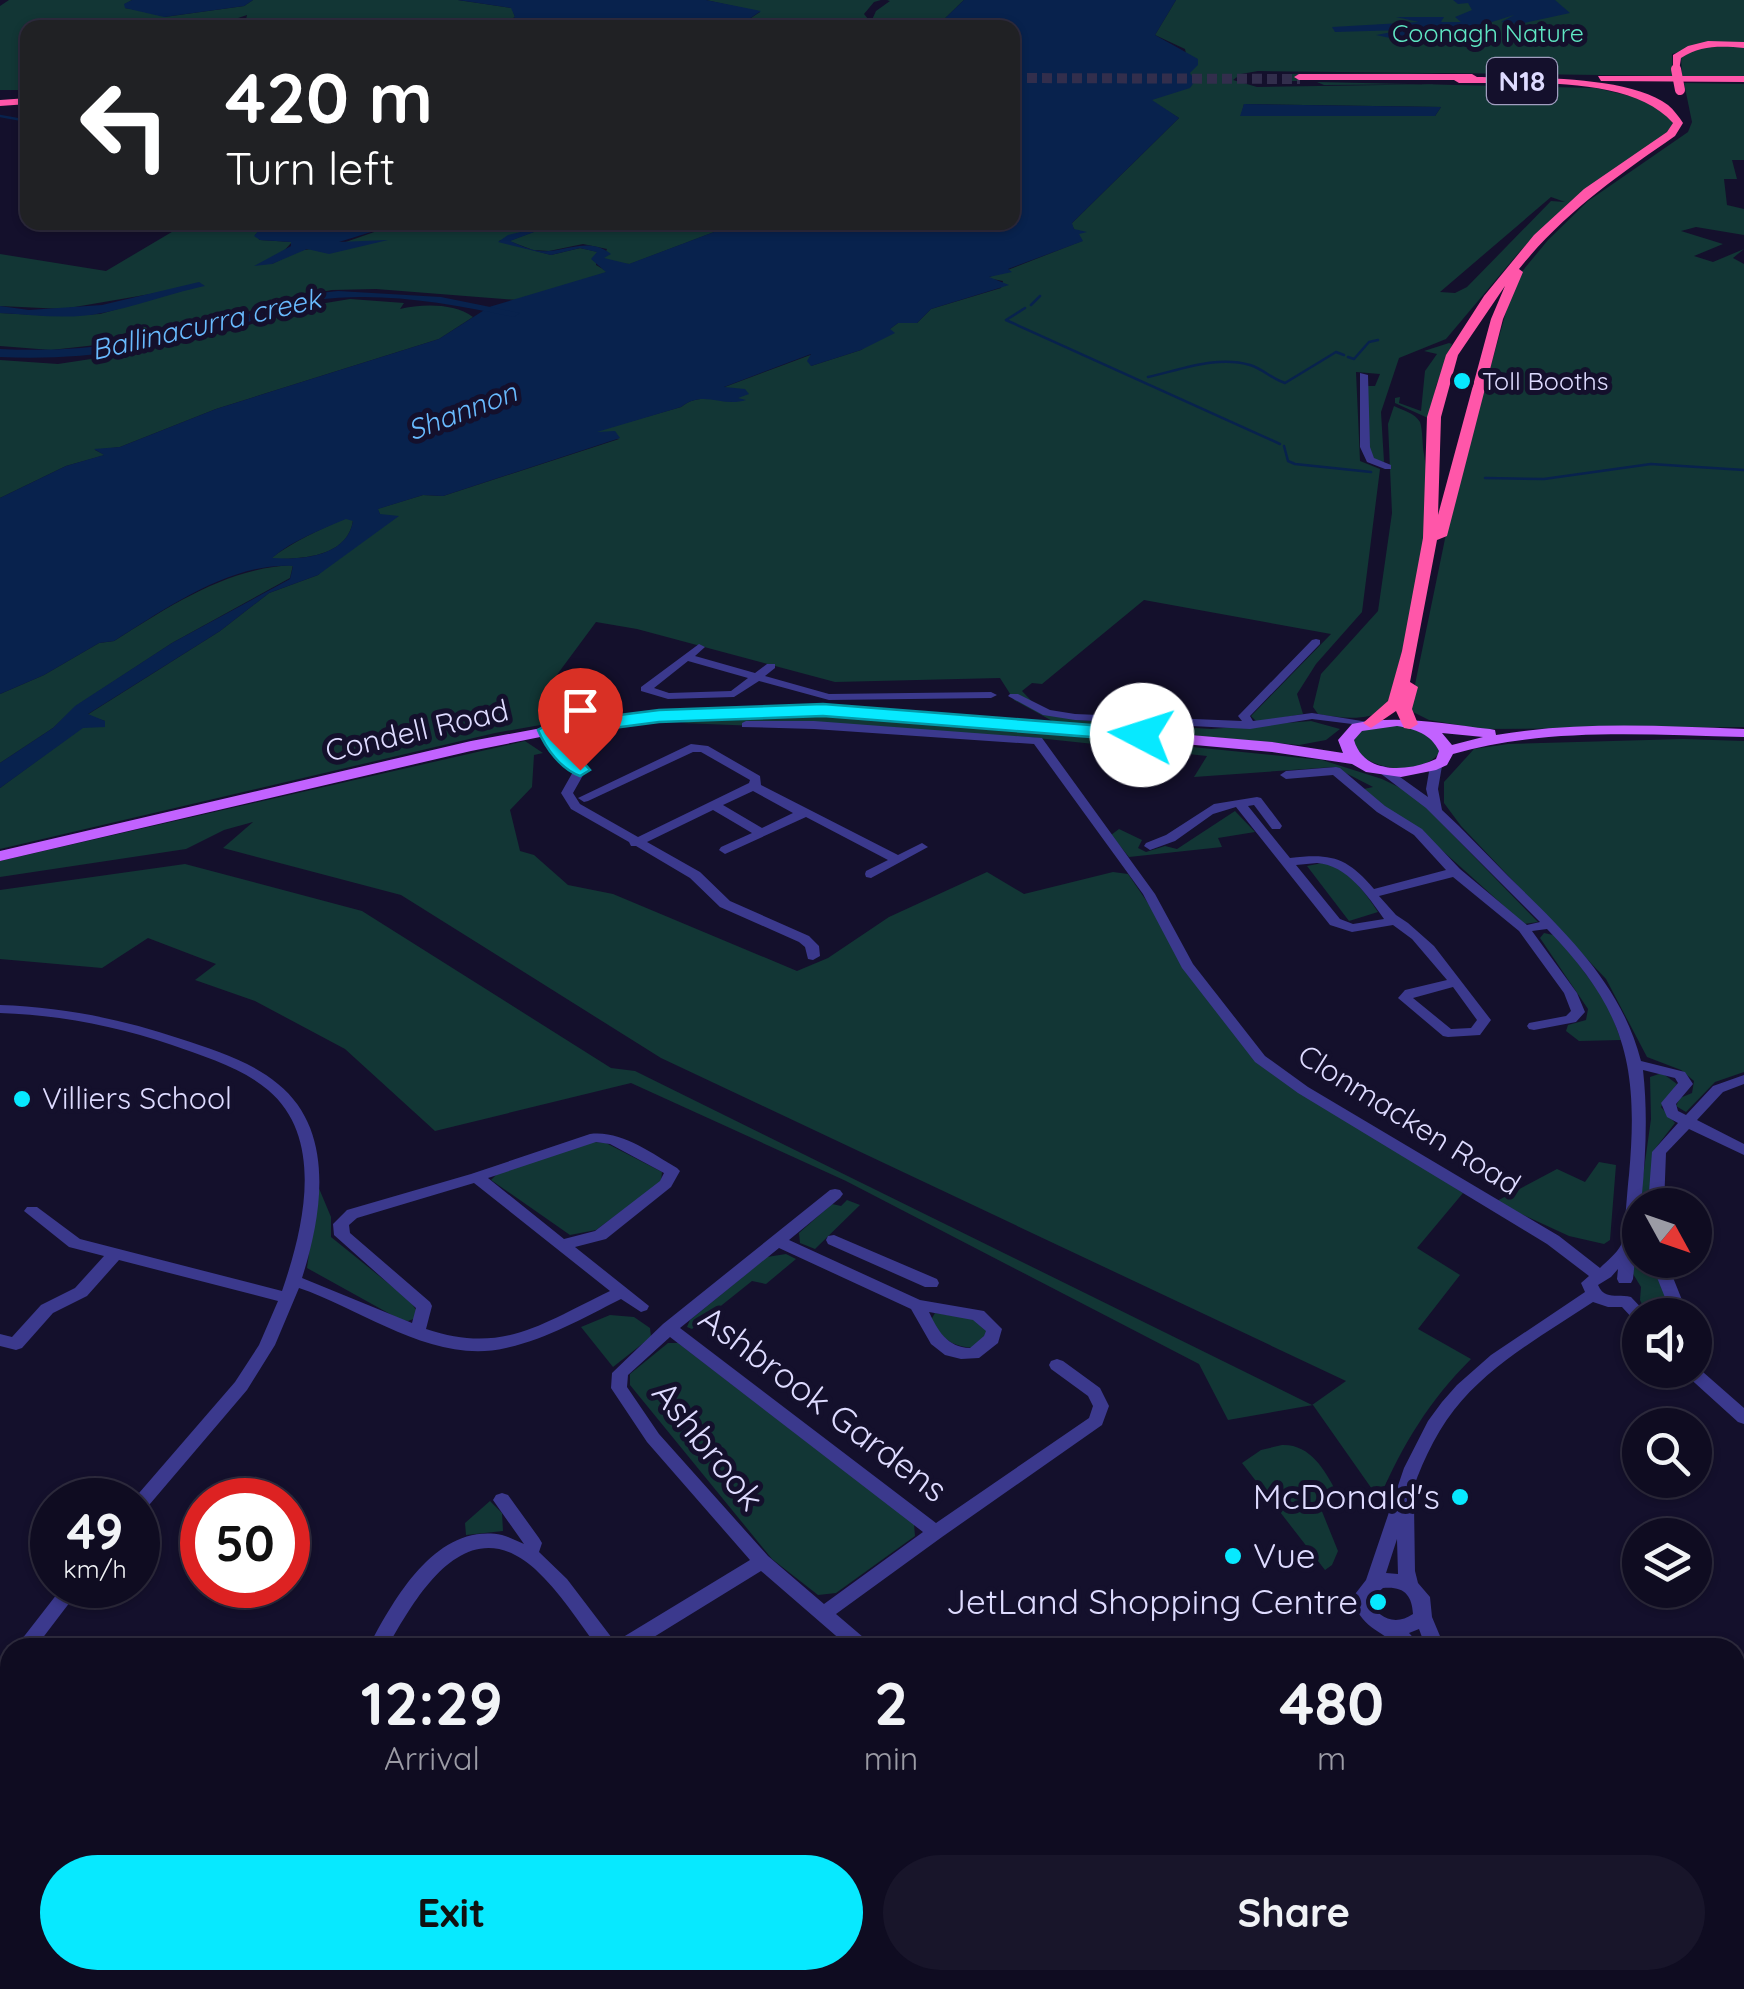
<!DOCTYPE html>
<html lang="en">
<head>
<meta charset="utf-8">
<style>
	:root { --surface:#0f0c21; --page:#18152a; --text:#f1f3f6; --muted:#9b9ba5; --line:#2f2c3f; --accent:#07e9ff }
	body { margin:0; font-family:Quicksand,sans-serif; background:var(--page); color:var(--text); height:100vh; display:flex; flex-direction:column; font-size:38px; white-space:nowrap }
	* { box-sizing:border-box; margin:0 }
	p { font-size:32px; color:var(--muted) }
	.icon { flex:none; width:55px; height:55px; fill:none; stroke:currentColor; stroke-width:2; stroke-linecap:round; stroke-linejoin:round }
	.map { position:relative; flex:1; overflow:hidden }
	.sheet { position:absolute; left:0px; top:1638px; width:1745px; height:352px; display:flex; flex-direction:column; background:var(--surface); border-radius:30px 30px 0 0; box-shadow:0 2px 8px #0004,0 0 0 2px var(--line) }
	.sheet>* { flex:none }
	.top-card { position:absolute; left:20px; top:20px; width:1000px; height:210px; border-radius:20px; box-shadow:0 2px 8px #0004,0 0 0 2px var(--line); background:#202124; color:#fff; overflow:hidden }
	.needle { width:65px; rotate:130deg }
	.controls { position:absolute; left:1622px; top:1188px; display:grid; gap:20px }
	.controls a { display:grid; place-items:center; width:90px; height:90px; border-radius:50%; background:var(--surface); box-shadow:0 2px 8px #0004,0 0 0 2px var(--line); font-size:50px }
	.speed { position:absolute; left:30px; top:1478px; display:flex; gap:20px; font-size:50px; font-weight:700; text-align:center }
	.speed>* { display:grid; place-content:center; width:130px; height:130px; border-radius:50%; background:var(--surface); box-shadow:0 2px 8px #0004,0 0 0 2px var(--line); line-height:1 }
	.speed small { font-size:25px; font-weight:400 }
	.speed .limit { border:15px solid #d22; background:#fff; color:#111 }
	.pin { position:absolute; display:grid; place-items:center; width:85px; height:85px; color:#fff; margin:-102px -42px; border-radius:50% 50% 50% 0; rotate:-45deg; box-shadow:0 0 10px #0007 }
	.pin .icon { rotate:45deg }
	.me { position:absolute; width:110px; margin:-55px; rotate:275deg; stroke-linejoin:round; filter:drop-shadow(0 0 8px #0008) }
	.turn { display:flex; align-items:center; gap:35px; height:210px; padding:0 40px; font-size:45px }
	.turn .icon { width:130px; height:130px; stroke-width:2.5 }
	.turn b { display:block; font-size:70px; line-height:85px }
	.eta { display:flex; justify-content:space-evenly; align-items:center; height:170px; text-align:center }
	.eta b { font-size:60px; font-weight:800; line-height:70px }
	.action { display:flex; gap:20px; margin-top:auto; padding:20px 40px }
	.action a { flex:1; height:115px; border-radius:60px; background:var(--accent); color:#111; font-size:40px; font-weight:800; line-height:115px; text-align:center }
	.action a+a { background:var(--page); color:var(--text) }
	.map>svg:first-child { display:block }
	.green { fill:#123635; fill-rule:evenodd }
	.water { fill:#08224d; fill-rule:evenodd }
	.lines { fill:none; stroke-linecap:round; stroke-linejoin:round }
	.stream { stroke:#08224d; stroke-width:2.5 }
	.river { fill:#08224d; fill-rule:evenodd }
	.highway-tunnel { stroke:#322e4c; stroke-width:10; stroke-dasharray:10 5; stroke-linecap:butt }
	.minor { fill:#3b398d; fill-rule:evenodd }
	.major { fill:#c262ff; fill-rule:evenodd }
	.highway { fill:#ff56a9; fill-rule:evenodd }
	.highway-bridge { stroke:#ff56a9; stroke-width:10 }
	.route { fill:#07e9ff; stroke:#0597a6; stroke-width:2.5 }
	.poi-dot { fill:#07e9ff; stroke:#14102c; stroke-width:4 }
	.labels { text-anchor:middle; stroke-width:10; stroke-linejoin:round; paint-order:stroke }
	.far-park-label { font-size:25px; fill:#5fe7c3; stroke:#14102c }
	.far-poi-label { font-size:25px; fill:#dedbff; stroke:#14102c; text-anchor:start }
	.shield { fill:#14102c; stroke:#a19ec0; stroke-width:2.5 }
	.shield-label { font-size:28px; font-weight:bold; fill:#dedbff }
	.far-water-label { font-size:28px; font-style:italic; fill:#69bbff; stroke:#14102c }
	.street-label { font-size:30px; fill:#dedbff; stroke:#14102c }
	.poi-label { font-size:30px; fill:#dedbff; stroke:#14102c; text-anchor:start }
	.near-street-label { font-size:35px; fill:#dedbff; stroke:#14102c }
	.near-poi-label { font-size:35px; fill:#dedbff; stroke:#14102c; text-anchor:end }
</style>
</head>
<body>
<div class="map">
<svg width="1744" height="1989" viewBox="0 0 1744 1989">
	<rect width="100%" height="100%" fill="#14102c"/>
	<path class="green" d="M9 0H132L125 4V8L163 14 164 17 244 6 253 0H458L512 8 515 17 496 28H304L259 25 246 20 247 15 211 27 28 28 27 90H0V6Z
		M706 0H881L874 2 864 14 868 19 846 28 737 27 760 12Z
		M887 0H964L936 27 851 28 871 22 876 11 890 1Z
		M1176 0H1744V44L1711 43 1672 54 1673 76 1443 73 1296 77 1299 81H1288L1284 74 1431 73 1258 71 1241 74 1233 80 1257 87 1450 84 1324 85 1317 82 1596 88 1643 99 1660 107 1673 123 1668 133 1572 200 1521 250 1446 339 1399 358 1381 412 1384 462 1372 459 1368 445 1367 386H1375L1380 374 1356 372 1360 461 1380 469 1362 612 1316 664 1297 694 1303 714 1257 722 1251 716 1331 634 1144 600 1042 684 1032 683 1022 691 1043 713 1078 720 1211 729 1311 721 1340 729 1326 740 1299 745 1056 723 1014 700 1000 678 835 682 637 629 596 622 545 691 574 719 495 733 0 849V788L83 727 105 721 87 715 220 631 269 593 318 575 380 514 377 509 423 495 443 496 619 439 590 433 681 407C701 391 720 405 741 396L722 388 813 354 811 366 861 350 898 323H917L931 309 1001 288 1003 281 987 278 1082 241 1071 224 1179 118 1150 100 1190 72 1185 49 1155 35ZM1244 104 1441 107 1435 116H1241ZM1551 197 1565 202 1551 201 1467 287 1455 293 1440 292Z
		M1700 46H1744V76H1682L1681 56Z
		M1684 83 1744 84V160H1732L1737 179H1724L1727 205 1744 209V235L1696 227 1681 231 1723 244 1694 256 1713 262 1744 249 1733 258 1744 264V727L1482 729 1429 720 1411 711V704L1453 500 1515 280 1548 240 1588 201 1688 132 1692 122Z
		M187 223H268L255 235 260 240 292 242 272 264 298 251 340 244 400 223H547L499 241 551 255 580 248 598 252 596 265 608 272 517 300 376 289 332 290 285 298 218 323 105 344 51 350 0 346V313L56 316 100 314 203 285 63 309 0 306V254L106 271Z
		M558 223H738L630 264 612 263 603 258 607 249 583 244 549 251 533 250 509 241Z
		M350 299 404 303 400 309C422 304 454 303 473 317L439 339 216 409 120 447 95 450 105 455 66 466 0 498V360L58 364 137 352 239 329 289 309Z
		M1449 343 1452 344 1436 386 1430 419 1395 403V398L1400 397 1399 403 1421 411 1425 371 1437 354 1424 351Z
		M1394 406C1402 410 1415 413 1420 422 1423 431 1422 445 1424 454 1438 539 1408 626 1387 708 1367 722 1341 718 1318 714L1313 707 1321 674 1378 611 1392 513 1388 424Z
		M346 518 353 520C348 558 300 559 270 559 294 541 319 530 346 518Z
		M293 565 290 578 172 643 76 706 53 728 0 763V694L44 675 99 643 114 641C170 606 226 568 293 565Z
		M817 716 1043 732 1322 760 1382 779 1413 794 1538 922 1524 924 1415 826 1385 808 1364 789 1373 787 1334 767 1194 777 1207 756 1028 737 681 723 715 718Z
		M1389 724 1421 730 1439 746V754C1417 777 1370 771 1352 746 1354 727 1373 728 1389 724Z
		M1683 739 1744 741V1072L1715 1082 1686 1112 1676 1106 1680 1098 1692 1093 1694 1081 1681 1070 1647 1057 1606 979 1461 826 1444 803V782L1474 749 1508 744Z
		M525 741 543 753 534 755 532 787 510 810 520 851 534 855 568 885 613 894 797 971 828 958 889 917 987 872 1024 894 1113 872 1128 874 1256 1060 1463 1193 1417 1248 1460 1275 1418 1329 1471 1359C1429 1401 1403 1444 1379 1499L1313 1405 1228 1420 1199 1364 846 1181 631 1083 435 1131 345 1049 255 1001 195 980 216 964 148 938 102 968 0 959V890L185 864 362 911 611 1068 635 1071 1312 1405 1346 1381 661 1058 401 895 223 848 253 822 224 830 186 849 0 877V861Z
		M1235 811 1255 832 1218 838 1222 847 1129 857 1111 835 1119 829 1142 840 1138 848 1146 852 1165 846 1177 849Z
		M1322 863C1347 867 1365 892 1378 912L1349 921 1307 866Z
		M1544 933 1558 936 1607 1003 1621 1040 1579 1041 1566 1031 1568 1025 1586 1020 1588 1009 1540 938Z
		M1662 1073 1677 1084 1661 1107 1675 1123 1654 1150 1651 1205H1640V1260H1652L1672 1315H1647L1640 1300 1641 1287 1630 1269 1651 1119 1650 1077Z
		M594 1142 606 1143 662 1172 661 1182 596 1230 570 1235 491 1180 498 1173Z
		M1599 1162 1616 1165 1610 1240 1604 1244 1569 1236 1495 1202 1557 1169 1585 1182Z
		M318 1186 331 1217V1237L409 1300 417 1311 416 1318 408 1321 399 1319 307 1268Z
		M847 1200 860 1205 815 1249 800 1243 799 1233 832 1204 841 1206Z
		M786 1254 796 1259 766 1284 752 1281 692 1329 687 1327 690 1320 767 1257Z
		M935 1313 975 1319 988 1329 987 1337 976 1348C952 1347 944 1340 931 1320Z
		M610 1315 634 1317 650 1328 651 1337 613 1367 581 1327Z
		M668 1343H678L914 1524 915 1536 836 1593 818 1595 772 1559 630 1385V1374Z
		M1282 1445C1310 1444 1324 1469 1336 1491L1321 1509 1338 1551 1332 1565 1325 1570 1242 1463 1261 1450Z
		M490 1501 502 1513 503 1531 466 1535 465 1523Z"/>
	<path class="water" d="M132 0H253L244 6 164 17 125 8 124 4Z
		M458 0H706L761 11 737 27 496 28 515 17 511 8Z
		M964 0H1176L1155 35 1198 59V65L1190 73 1195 81 1190 88 1152 100 1179 118 1072 223 1074 229 1087 232 1079 234 1083 241 1008 269 1012 272 989 277 1009 285 931 309 917 323H898L890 329 895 333 861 350 811 366 807 361 811 354 724 387 745 389 749 394 738 398 746 400C722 408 703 389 681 407L597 432 615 431 620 438 443 496 423 495 378 509 380 514 399 516 318 575 269 593 220 631 88 714 105 721V727L83 728 0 788V763L53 728 75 706 172 643 290 579 293 566C231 562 165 609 114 641L99 643 44 675 0 694V498L66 466 104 455 94 449 120 447 216 409 439 339 489 307 606 272 591 259 597 252 580 248 551 255 498 242 508 235 558 223 510 241C522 246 535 253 549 251 571 249 591 238 611 254L604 258 629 264 738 223 1012 222V28L936 27ZM346 519 353 521C347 557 301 560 272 558 293 540 320 530 346 519Z
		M1453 0H1555L1570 13 1520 24 1501 22 1514 15 1470 29 1476 34 1433 33 1421 38 1395 39 1376 35 1403 30 1335 32 1332 27 1419 22 1396 17H1444L1441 22H1461L1455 17 1472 10 1468 3 1458 4Z
		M1244 104 1441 107 1435 116H1240Z
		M265 223H400L339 242 388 240 329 254 307 249 272 264 254 266 291 246V242L260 240 254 236Z
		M199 282 205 286C167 294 142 305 102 313 69 320 34 315 0 313V306L29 310 102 305Z"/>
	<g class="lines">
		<path class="stream" d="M0 116 28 121
			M1031 305 1040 296
			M1025 308 1006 320 1280 444
			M1348 357 1354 359 1369 342 1378 340
			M1148 377C1180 370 1217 355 1250 365 1263 369 1272 379 1285 383L1336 352 1344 355
			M1284 446 1288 461 1295 464 1371 472
			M1485 478 1544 479 1651 464 1744 470"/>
		<path class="river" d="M338 291 441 297 520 313 514 317C450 303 380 291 315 300 285 303 257 321 228 329 153 349 78 361 0 357V349C75 353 148 343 220 323 260 312 295 294 338 291Z"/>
		<path class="highway-tunnel" d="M1012 78 1300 79"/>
		<path class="minor" d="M1360 373 1368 375 1370 447 1374 458 1391 465V469H1385L1367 462 1360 447Z
			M1316 639 1320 640V644L1250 716 1253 721 1312 713 1368 722V726L1312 719 1250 729 1075 720 1043 715 1008 696 1010 694H1018L1050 710 1075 714 1242 721 1238 716 1240 714 1312 640Z
			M699 644 705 647 695 656 755 673 767 664H775V668L765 676 829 694 991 692 997 695 991 698 829 700 759 681 734 697 668 699 641 691V687ZM688 661 748 678 731 691 669 693 654 688Z
			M746 721H814L1042 738 1155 894 1193 964 1265 1056 1308 1087 1559 1236 1600 1268C1606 1262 1617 1253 1621 1245 1625 1233 1627 1191 1629 1175 1639 1065 1625 1009 1547 929L1532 931 1577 993 1585 1012 1576 1022 1534 1030 1529 1029 1527 1026 1529 1023 1566 1016 1571 1011 1564 993 1519 931 1453 877 1379 896 1396 915 1408 923 1434 946 1491 1020 1480 1035 1448 1037 1443 1036 1398 998 1405 990 1447 980 1412 939 1393 925 1352 932 1330 925 1236 807 1213 814 1175 841 1150 850 1144 846 1146 843 1166 835 1214 804 1257 797 1261 798 1280 823 1282 826 1280 829H1272L1254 805 1248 806 1290 858C1331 853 1347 857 1374 889L1446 870 1414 835 1377 812 1333 775 1286 779 1280 775 1286 771 1336 767 1340 768 1385 806 1422 829 1460 869 1527 925 1540 922 1426 808 1376 770 1382 766 1386 767 1428 797 1426 789 1430 766 1432 763H1440L1442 766 1438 789 1442 810C1465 831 1486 854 1508 876 1564 931 1621 983 1641 1061L1685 1072 1693 1084 1676 1104 1678 1111 1686 1115 1713 1086 1744 1075V1084L1723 1092 1697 1120 1744 1144V1155L1689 1129 1666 1153 1664 1205H1648L1652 1152 1678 1123 1667 1117 1661 1103 1678 1083 1675 1078 1643 1070C1651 1141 1640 1209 1633 1279L1631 1283H1619L1617 1279 1618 1269 1611 1277 1598 1285C1605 1301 1617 1293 1631 1297L1648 1315H1640V1322L1634 1320 1622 1307H1608L1593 1302C1545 1334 1490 1364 1454 1410 1433 1437 1420 1468 1409 1500L1414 1505 1415 1571 1418 1583 1430 1597 1432 1617 1445 1648H1426L1419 1629 1409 1633 1423 1648H1401C1379 1629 1361 1628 1352 1598L1366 1580 1404 1468 1428 1421 1442 1402 1457 1385 1491 1355 1585 1292 1581 1283 1589 1276 1547 1244 1298 1093 1255 1062 1182 968 1143 894 1034 744 814 729 742 727V723ZM1317 863C1347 865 1368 896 1384 919L1353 924 1340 919 1296 865ZM1453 987 1477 1020 1471 1028 1451 1029 1413 998ZM1397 1539 1398 1574 1386 1573ZM1383 1588C1404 1586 1412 1595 1413 1614 1396 1626 1377 1619 1370 1599Z
			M548 726 552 728 559 743 586 770 573 793 580 804 638 837 749 783 750 780 701 752H693L588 801 584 802 578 798 691 744 708 746 760 776 761 785 898 855 922 843 928 847 871 878 866 877 865 874 866 871 888 860 806 817 725 854 719 850 721 847 752 833 713 810 647 842 700 872 730 901 809 936 819 946 820 956 813 960 808 959 805 947 799 942 720 907 690 878 636 846H631L629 842 571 809 561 793 574 770 550 747 542 730ZM753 791 793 813 762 828 723 805Z
			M0 1005C62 1007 122 1019 181 1039 214 1050 251 1061 278 1084 336 1131 322 1215 302 1278L412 1323 416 1308 334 1235 333 1224 347 1210 471 1174 590 1134C621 1130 651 1153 677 1168L680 1171 671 1187 606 1239 575 1247 649 1306 647 1310 641 1312 621 1299C583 1318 547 1339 506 1348 434 1365 364 1310 299 1288L275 1345 247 1390 144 1511 138 1513V1500H133L235 1382 259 1345 278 1301 119 1260 87 1296 53 1313 22 1348 16 1350 0 1346V1334L12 1337 41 1305 75 1288 104 1256 69 1247 24 1211 27 1207H37L80 1239 282 1291C303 1230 326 1139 268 1090 241 1067 205 1057 172 1045 116 1026 60 1015 0 1013ZM596 1142 610 1144 664 1173 660 1181 595 1231 564 1239 488 1178ZM474 1183 610 1291C543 1323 503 1355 426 1329L432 1306 430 1302 350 1233 349 1225 357 1218Z
			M835 1189 840 1190 843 1194 840 1198 789 1240 920 1300 984 1311 1002 1329 998 1343 979 1358 961 1359 945 1355 931 1344 911 1309 779 1248 680 1328 936 1523 1089 1418 1093 1406 1088 1396 1051 1369 1049 1365 1051 1361 1057 1359 1063 1361 1100 1388 1109 1406 1102 1425 942 1537 836 1614 870 1643 872 1648H850L761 1571 636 1648H598C578 1621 560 1592 535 1569 467 1508 417 1594 387 1648H368C394 1599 436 1522 502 1535 509 1537 517 1541 524 1544L493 1500 496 1495 502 1493 508 1495 539 1538 542 1543 539 1552 567 1579 615 1642 750 1560 647 1442 611 1388 612 1373 663 1324 830 1190ZM929 1312 973 1320 986 1331 984 1336 970 1348C947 1347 938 1331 929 1312ZM670 1337 923 1532 824 1604 768 1556 659 1434 627 1387 628 1375Z
			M834 1235 937 1279 939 1283 937 1287H925L828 1244 826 1240 828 1236Z
			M1650 1260H1666L1688 1315H1672Z
			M1695 1365 1744 1408V1424L1738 1422 1685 1374 1683 1370H1695Z
			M64 1585H83L35 1648H15Z
			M10 1656C10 1669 13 1680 0 1685 0 1672 0 1661 10 1656Z
			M0 1692 10 1696V1712L0 1708Z
			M474 1980H497L502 1989H479Z
			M724 1980H748L753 1989H729Z
			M821 1980H850L843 1989H814Z
			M1080 1980H1103L1108 1989H1085Z"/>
		<path class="major" d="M855 706 1272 742 1343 753 1338 740 1352 724C1398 714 1443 724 1490 729L1495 730 1496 735C1578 721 1662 726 1744 729V737C1647 735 1547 727 1453 754L1447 765 1436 770 1401 777 1366 772 1352 764 1272 752 855 714 659 720 590 727 471 751 0 861V851L471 741 590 719 659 712ZM1397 726C1415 729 1431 734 1439 751L1436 759C1408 772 1364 775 1354 740L1362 731ZM1442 733 1483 737 1452 745Z
			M1744 1903V1928L1735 1932V1907Z
			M1593 1980H1634L1629 1989H1588Z"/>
		<path class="highway" d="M1708 41 1744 42V48C1721 46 1701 45 1681 58L1679 71H1673V55L1688 46Z
			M1472 74 1477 77C1526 78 1628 75 1668 105 1674 110 1679 117 1683 123L1675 136C1617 176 1563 214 1519 269L1523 272 1503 319 1447 536 1437 540 1410 682 1418 687 1412 709 1418 724 1410 729 1404 728 1396 711 1371 728 1363 723 1388 701 1402 651 1423 538 1427 417 1446 355 1484 296 1534 235 1584 189 1667 132 1673 123C1630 74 1520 84 1459 83L1454 80H1299L1294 77 1299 74ZM1505 286 1491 319 1438 515 1441 417 1458 355Z
			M1598 76H1744V82L1601 81Z
			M28 98V104L0 106V100Z"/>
		<path class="highway-bridge" d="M1676 69 1680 90"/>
	</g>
	<path class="route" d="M823 704 1142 729 1152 735 1142 741 823 716 659 722 560 735 590 770 580 776C561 769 546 749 538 730L548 724 659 710Z"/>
	<g class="poi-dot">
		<circle cx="1462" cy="381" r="10"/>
		<circle cx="22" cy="1099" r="10"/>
		<circle cx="1460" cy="1497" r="10"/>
		<circle cx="1233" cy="1556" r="10"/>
		<circle cx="1378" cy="1602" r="10"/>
	</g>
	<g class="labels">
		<g class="far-park-label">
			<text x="1488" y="42">Coonagh Nature</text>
		</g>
		<g class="far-poi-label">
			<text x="1482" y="390">Toll Booths</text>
		</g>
		<rect class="shield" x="1487" y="58" width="70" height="46" rx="8"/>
		<g class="shield-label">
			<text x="1522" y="91">N18</text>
		</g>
		<g class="far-water-label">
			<text transform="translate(206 324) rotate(-13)" y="10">Ballinacurra creek</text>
			<text transform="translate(462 411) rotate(-21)" y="10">Shannon</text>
		</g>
		<g class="street-label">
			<text transform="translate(417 731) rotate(-13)" y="10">Condell Road</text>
			<text transform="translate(1409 1120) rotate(32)" y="10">Clonmacken Road</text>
		</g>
		<g class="poi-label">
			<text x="42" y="1109">Villiers School</text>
		</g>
		<g class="near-street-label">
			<text transform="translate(823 1404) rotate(37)" y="12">Ashbrook Gardens</text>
			<text transform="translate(708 1446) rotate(51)" y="12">Ashbrook</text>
		</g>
		<g class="near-poi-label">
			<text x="1440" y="1509">McDonald's</text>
			<text x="1253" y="1568" text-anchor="start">Vue</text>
			<text x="1358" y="1614">JetLand Shopping Centre</text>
		</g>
	</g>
</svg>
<div class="controls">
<a><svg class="needle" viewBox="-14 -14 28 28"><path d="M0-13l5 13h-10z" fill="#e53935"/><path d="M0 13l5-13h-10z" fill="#9b9ba5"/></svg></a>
<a><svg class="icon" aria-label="sound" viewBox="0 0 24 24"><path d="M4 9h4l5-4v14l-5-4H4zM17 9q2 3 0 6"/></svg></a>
<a><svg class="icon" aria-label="search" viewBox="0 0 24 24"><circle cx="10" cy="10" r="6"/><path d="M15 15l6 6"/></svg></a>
<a><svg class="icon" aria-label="layers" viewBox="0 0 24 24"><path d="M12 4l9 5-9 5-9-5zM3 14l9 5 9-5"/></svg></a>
</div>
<div class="speed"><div>49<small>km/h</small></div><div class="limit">50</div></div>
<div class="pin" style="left:580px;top:770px;background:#d93025"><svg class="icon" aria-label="arrive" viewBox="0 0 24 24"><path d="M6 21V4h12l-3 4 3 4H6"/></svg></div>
<svg class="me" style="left:1142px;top:735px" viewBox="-20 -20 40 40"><circle r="19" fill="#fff"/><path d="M0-13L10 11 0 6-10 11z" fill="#07e9ff"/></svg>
<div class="top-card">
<div class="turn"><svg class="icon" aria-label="left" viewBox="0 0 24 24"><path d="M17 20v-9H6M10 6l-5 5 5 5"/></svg><div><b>420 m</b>Turn left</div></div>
</div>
<section class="sheet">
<div class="eta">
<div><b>12:29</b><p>Arrival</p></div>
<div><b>2</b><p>min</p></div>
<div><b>480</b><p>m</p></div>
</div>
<div class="action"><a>Exit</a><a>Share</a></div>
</section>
</div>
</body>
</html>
